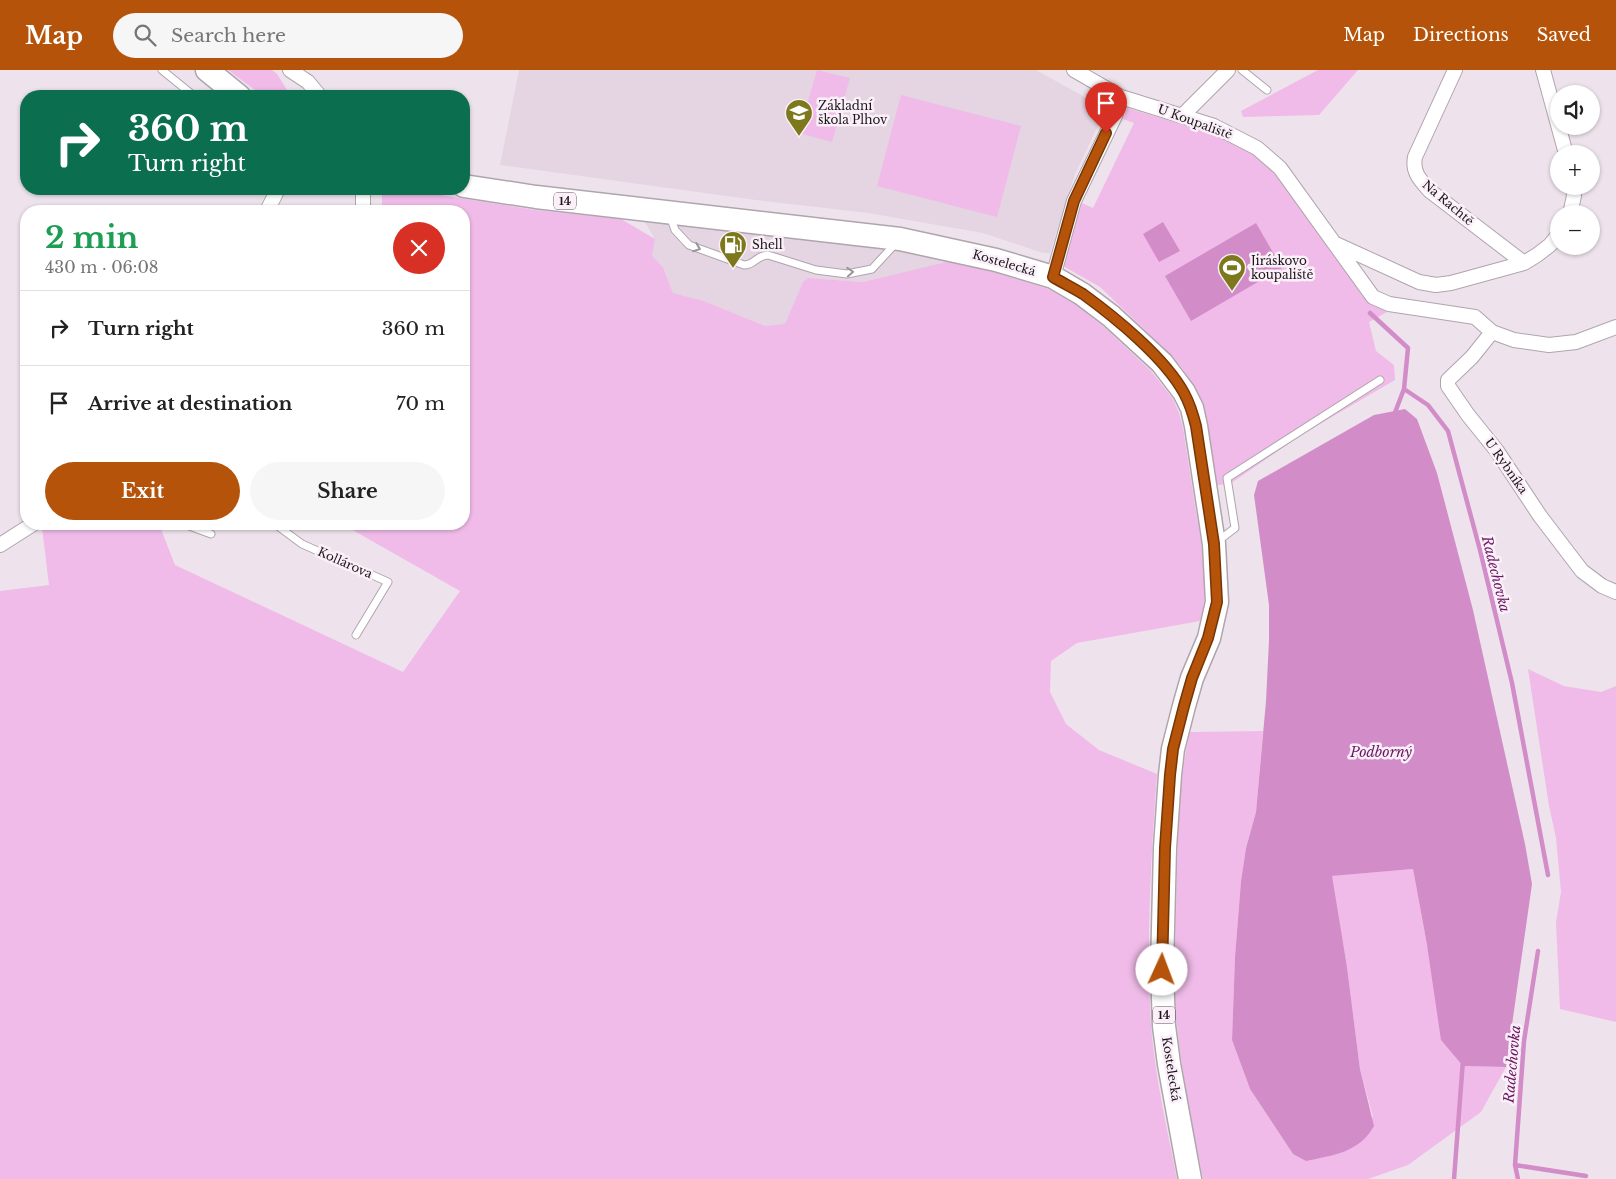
<!DOCTYPE html>
<html lang="en">
<head>
<meta charset="utf-8">
<style>
	:root { --surface:#fff; --page:#f6f6f6; --text:#222; --muted:#767676; --line:#e0e0e0; --accent:#b45309 }
	body { margin:0; font-family:"Libre Baskerville",serif; background:var(--page); color:var(--text); height:100vh; display:flex; flex-direction:column; font-size:19px; white-space:nowrap }
	* { box-sizing:border-box; margin:0 }
	p { font-size:16px; color:var(--muted) }
	.icon { flex:none; width:28px; height:28px; fill:none; stroke:currentColor; stroke-width:2; stroke-linecap:round; stroke-linejoin:round }
	.map { position:relative; flex:1; overflow:hidden }
	.panel { position:absolute; left:20px; top:135px; width:450px; height:325px; display:flex; flex-direction:column; background:var(--surface); border-radius:20px; box-shadow:0 1px 4px #0004 }
	.panel>* { flex:none }
	.top-card { position:absolute; left:20px; top:20px; width:450px; height:105px; border-radius:20px; box-shadow:0 1px 4px #0004; background:#0b6e4f; color:#fff; overflow:hidden }
	.buttons { position:absolute; left:1550px; top:15px; display:grid; gap:10px }
	.buttons a { display:grid; place-items:center; width:50px; height:50px; border-radius:50%; background:var(--surface); box-shadow:0 1px 4px #0004; font-size:25px }
	.pin { position:absolute; display:grid; place-items:center; width:42px; height:42px; color:#fff; margin:-51px -21px; border-radius:50% 50% 50% 0; rotate:-45deg; box-shadow:0 0 5px #0007 }
	.pin .icon { rotate:45deg }
	.me { position:absolute; width:55px; margin:-28px; rotate:2deg; stroke-linejoin:round; filter:drop-shadow(0 0 4px #0008) }
	.turn { display:flex; align-items:center; gap:18px; height:105px; padding:0 25px; font-size:22px }
	.turn .icon { width:65px; height:65px; stroke-width:2.5 }
	.turn b { display:block; font-size:35px; line-height:42px }
	.round { display:grid; place-items:center; flex:none; width:52px; height:52px; border-radius:26px; background:var(--page) }
	.summary { display:flex; align-items:center; justify-content:space-between; height:85px; padding:0 25px }
	h1 { font-size:30px; font-weight:700; line-height:38px; color:#1e9e55 }
	.primary-button { display:flex; gap:10px; margin-top:auto; padding:10px 25px }
	.primary-button a { flex:1; height:58px; border-radius:30px; background:var(--accent); color:#fff; font-size:20px; font-weight:700; line-height:58px; text-align:center }
	.primary-button a+a { background:var(--page); color:var(--text) }
	ul { padding:0; list-style:none }
	li { display:flex; align-items:center; gap:15px; height:75px; padding:0 25px; border-top:1px solid var(--line) }
	li div { flex:1 }
	li b { display:block; font-size:19px }
	li em { font-style:normal }
	header { display:flex; align-items:center; gap:30px; box-sizing:border-box; height:70px; padding:0 25px; background:var(--accent); color:#fff }
	header strong { font-size:24px }
	nav { display:flex; gap:28px; margin-inline-start:auto; font-size:18px }
	.search { width:350px; height:45px; background:var(--page); display:flex; align-items:center; gap:12px; box-sizing:border-box; padding:0 18px; border-radius:28px; color:var(--muted); font-size:19px }
	.map>svg:first-child { display:block }
	.built { fill:#e5d4e2 }
	.green { fill:#f0bbe8 }
	.water { fill:#d28dc8 }
	.lines { fill:none; stroke-linecap:round; stroke-linejoin:round }
	.stream { stroke:#d28dc8; stroke-width:4.5 }
	.lane-casing { stroke:#afa5ad; stroke-width:9 }
	.street-casing { stroke:#afa5ad; stroke-width:16 }
	.primary-casing { stroke:#afa5ad; stroke-width:25 }
	.lane { stroke:#fff; stroke-width:7 }
	.street { stroke:#fff; stroke-width:14 }
	.primary { stroke:#fff; stroke-width:22 }
	.oneway { stroke:#989698 }
	.route-casing { stroke:#753606; stroke-width:12 }
	.route { stroke:#b45309; stroke-width:9 }
	.labels { text-anchor:middle; stroke-width:5; stroke-linejoin:round; paint-order:stroke }
	.shield { fill:#fbf0f9; stroke:#5e575c; stroke-width:1 }
	.shield-label { font-size:11px; font-weight:bold; fill:#1a1619 }
	.poi-label { font-size:12px; fill:#1a1619; stroke:#fbf0f9; text-anchor:start }
	.street-label { font-size:12px; fill:#1a1619; stroke:#fbf0f9 }
	.water-label { font-size:14px; font-style:italic; fill:#6a1963; stroke:#fbf0f9 }
</style>
</head>
<body>
<header>
<strong>Map</strong>
<div class="search"><svg class="icon" aria-label="search" viewBox="0 0 24 24"><circle cx="10" cy="10" r="6"/><path d="M15 15l6 6"/></svg>Search here</div>
<nav><a>Map</a><a>Directions</a><a>Saved</a></nav>
</header>
<div class="map">
<svg width="1616" height="1109" viewBox="0 0 1616 1109">
	<rect width="100%" height="100%" fill="#eee3ec"/>
	<path class="built" d="M519 0H1036L1106 39 1075 104 1050 183H1043L983 163 868 143 756 130 500 95Z
		M643 149 879 178 957 191 863 212 808 208 803 212 785 255 765 256 704 231 673 223 663 197 651 186 655 169Z"/>
	<path class="green" d="M228 0H272L277 4 291 26H263Z
		M817 0 850 8 832 72 799 63Z
		M1318 0H1358L1319 45 1243 47 1241 41Z
		M901 25 1021 56 997 147 877 116Z
		M1127 38 1224 67 1255 83 1299 131 1363 227 1387 242 1369 252 1376 281 1394 295 1395 310 1301 365 1230 414 1217 415 1204 335 1182 298 1163 277 1100 217 1063 196 1082 133 1093 138 1134 53 1123 49Z
		M382 119H403L535 140 621 149 655 169 652 186 663 197 673 223 704 231 765 256 785 254 803 212 808 208 863 212 951 191 993 202 1048 219 1075 234 1103 256 1152 302 1173 329 1179 343 1183 358C1187 384 1191 410 1195 435 1201 473 1211 514 1200 551L1077 573 1051 591 1050 622 1066 654 1099 680 1157 704C1151 787 1146 872 1151 955 1155 1007 1167 1058 1177 1109H0V521L49 515 42 458 57 454H159L175 495 403 602 460 521 342 454H464V141H382Z
		M1528 599 1564 616 1601 622 1616 616V952L1560 939 1556 852 1561 822 1556 768 1549 736Z
		M1263 661 1256 742 1246 778 1241 811 1235 887 1232 970 1250 1019 1293 1084 1373 1047 1360 999 1347 897 1331 806 1413 799 1427 875 1463 996 1506 997 1481 1042 1408 1095 1368 1109H1203C1193 1058 1182 1007 1177 955 1173 905 1176 856 1177 806 1178 758 1179 709 1190 662Z"/>
	<path class="water" d="M1163 152 1180 181 1159 192 1143 164Z
		M1256 153 1282 198 1191 251 1165 206Z
		M1405 339 1417 349 1437 403 1473 540 1525 774 1532 814 1506 997 1463 996 1441 970 1427 875 1413 799 1332 806 1347 897 1360 999 1374 1056C1359 1083 1333 1085 1306 1091L1293 1084 1250 1019 1232 970 1235 887 1241 811 1246 778 1256 742 1266 631 1269 570V535L1254 425 1258 411 1374 345Z"/>
	<g class="lines">
		<path class="stream" d="M1370 243 1408 278 1404 319 1394 345
			M1404 319 1428 335 1448 361 1480 480 1512 613 1548 805
			M1515 1095 1586 1106
			M1454 1109 1463 990
			M1518 1109 1515 1095 1524 971 1538 881"/>
		<defs>
			<path id="lane" d="M162 0 194 26
				M1242 0 1267 20
				M670 146 675 160 689 175 744 195C755 195 755 186 768 185L816 200 847 204 872 199 896 173
				M184 454 211 464
				M275 454 302 474 388 512 356 565
				M1218 471 1235 458 1227 408 1380 310"/>
			<path id="street" d="M290 0 308 12 318 24V26
				M1074 0 1121 27 1214 56 1257 78 1280 98 1373 227 1389 234 1475 247 1492 262 1514 270 1549 275 1576 272 1616 257
				M1455 0 1415 87C1412 102 1420 110 1430 121L1524 193
				M1543 0 1566 84
				M1182 46 1228 0
				M363 123V141
				M267 141 278 119
				M1570 144 1574 126 1573 116
				M1336 174 1419 212 1436 215 1451 213 1524 193 1537 185 1550 175 1559 164
				M1053 207 1074 131 1115 46 1121 27
				M1492 262 1472 287 1448 310V316L1468 345 1497 381 1540 446 1582 501 1602 516 1616 522
				M0 475 33 454"/>
			<path id="primary" d="M207 0 239 26
				M464 116 536 127 900 169 996 190 1053 207 1082 224 1111 246 1162 293 1184 322 1192 338 1196 356 1214 474 1217 532 1209 568 1192 608 1184 636 1173 679 1170 705 1165 778 1162 899 1164 956 1169 994 1190 1109"/>
		</defs>
		<use href="#lane" class="lane-casing"/>
		<use href="#street" class="street-casing"/>
		<use href="#primary" class="primary-casing"/>
		<use href="#lane" class="lane"/>
		<use href="#street" class="street"/>
		<use href="#primary" class="primary"/>
	</g>
	<defs><path id="oneway-chevron" d="M-2-3.5L2.5 0L-2 3.5" fill="none" stroke-width="1.6" stroke-linecap="round" stroke-linejoin="round" transform="scale(1.25)"/></defs>
	<g class="oneway">
		<use href="#oneway-chevron" transform="translate(697 178) rotate(21)"/>
		<use href="#oneway-chevron" transform="translate(850 202) rotate(-4)"/>
	</g>
	<g class="lines">
		<defs>
			<path id="route" d="M1106 63 1074 131 1053 207C1063 213 1073 218 1083 224 1116 248 1165 288 1184 323 1190 334 1193 344 1196 356L1214 474 1217 532 1208 568 1192 608 1184 636 1173 679 1170 705 1165 778 1162 900"/>
		</defs>
		<use href="#route" class="route-casing"/>
		<use href="#route" class="route"/>
	</g>
	<defs>
		<symbol id="school-pin" viewBox="-11 -11 22 30"><path d="M0 17L-7.5 6A9.5 9.5 0 1 1 7.5 6Z" fill="#7e781d" stroke="#fbf0f9"/><path d="M0-5L7-2L0 1L-7-2ZM-4 1L0 2.5L4 1V4Q0 6-4 4Z" fill="#fff"/></symbol>
		<symbol id="fuel-pin" viewBox="-11 -11 22 30"><path d="M0 17L-7.5 6A9.5 9.5 0 1 1 7.5 6Z" fill="#7e781d" stroke="#fbf0f9"/><path d="M-5.5-6h7V0h2V4h1.3V-2.5L3-4.5l.8-.8L6-3V5H2.5V1h-1V6h-7ZM-4.2-4.7v3.2H.2V-4.7Z" fill="#fff"/></symbol>
		<symbol id="stadium-pin" viewBox="-11 -11 22 30"><path d="M0 17L-7.5 6A9.5 9.5 0 1 1 7.5 6Z" fill="#7e781d" stroke="#fbf0f9"/><path d="M0-5a6.5 5 0 1 0 0 10a6.5 5 0 1 0 0-10ZM-3.5-1.8h7v3.6h-7Z" fill="#fff"/></symbol>
	</defs>
	<g fill-rule="evenodd">
		<use href="#school-pin" x="783" y="27" width="32" height="43"/>
		<use href="#fuel-pin" x="717" y="159" width="32" height="43"/>
		<use href="#stadium-pin" x="1216" y="182" width="32" height="43"/>
	</g>
	<g class="labels">
		<g class="shield">
			<rect x="554" y="122.5" width="22" height="17" rx="4"/>
			<rect x="1153" y="936.5" width="22" height="17" rx="4"/>
		</g>
		<g class="shield-label">
			<text x="565" y="135">14</text>
			<text x="1164" y="949">14</text>
		</g>
		<g class="poi-label">
			<text x="818" y="40">Základní<tspan x="818" dy="14">škola Plhov</tspan></text>
			<text x="752" y="179">Shell</text>
			<text x="1251" y="195">Jiráskovo<tspan x="1251" dy="14">koupaliště</tspan></text>
		</g>
		<g class="street-label">
			<text transform="translate(1195 52) rotate(20)" y="4">U Koupaliště</text>
			<text transform="translate(1448 133) rotate(40)" y="4">Na Rachtě</text>
			<text transform="translate(1004 193) rotate(16)" y="4">Kostelecká</text>
			<text transform="translate(1506 396) rotate(55)" y="4">U Rybníka</text>
			<text transform="translate(345 493) rotate(24)" y="4">Kollárova</text>
			<text transform="translate(1171 999) rotate(81)" y="4">Kostelecká</text>
		</g>
		<g class="water-label">
			<text transform="translate(1496 504) rotate(76)" y="5">Radechovka</text>
			<text x="1381" y="687">Podborný</text>
			<text transform="translate(1512 994) rotate(-85)" y="5">Radechovka</text>
		</g>
	</g>
</svg>
<div class="buttons">
<a><svg class="icon" aria-label="sound" viewBox="0 0 24 24"><path d="M4 9h4l5-4v14l-5-4H4zM17 9q2 3 0 6"/></svg></a>
<a>+</a>
<a>−</a>
</div>
<div class="pin" style="left:1106px;top:63px;background:#d93025"><svg class="icon" aria-label="arrive" viewBox="0 0 24 24"><path d="M6 21V4h12l-3 4 3 4H6"/></svg></div>
<svg class="me" style="left:1162px;top:900px" viewBox="-20 -20 40 40"><circle r="19" fill="#fff"/><path d="M0-13L10 11 0 6-10 11z" fill="#b45309"/></svg>
<div class="top-card">
<div class="turn"><svg class="icon" aria-label="right" viewBox="0 0 24 24"><path d="M7 20v-9h11M14 6l5 5-5 5"/></svg><div><b>360 m</b>Turn right</div></div>
</div>
<section class="panel">
<div class="summary"><div><h1>2 min</h1><p>430 m · 06:08</p></div><a class="round" style="background:#d93025;color:#fff"><svg class="icon" aria-label="close" viewBox="0 0 24 24"><path d="M6 6l12 12M18 6L6 18"/></svg></a></div>
<ul>
<li><svg class="icon" aria-label="right" viewBox="0 0 24 24"><path d="M7 20v-9h11M14 6l5 5-5 5"/></svg><div><b>Turn right</b></div><em>360 m</em></li>
<li><svg class="icon" aria-label="arrive" viewBox="0 0 24 24"><path d="M6 21V4h12l-3 4 3 4H6"/></svg><div><b>Arrive at destination</b></div><em>70 m</em></li>
</ul>
<div class="primary-button"><a>Exit</a><a>Share</a></div>
</section>
</div>
</body>
</html>
